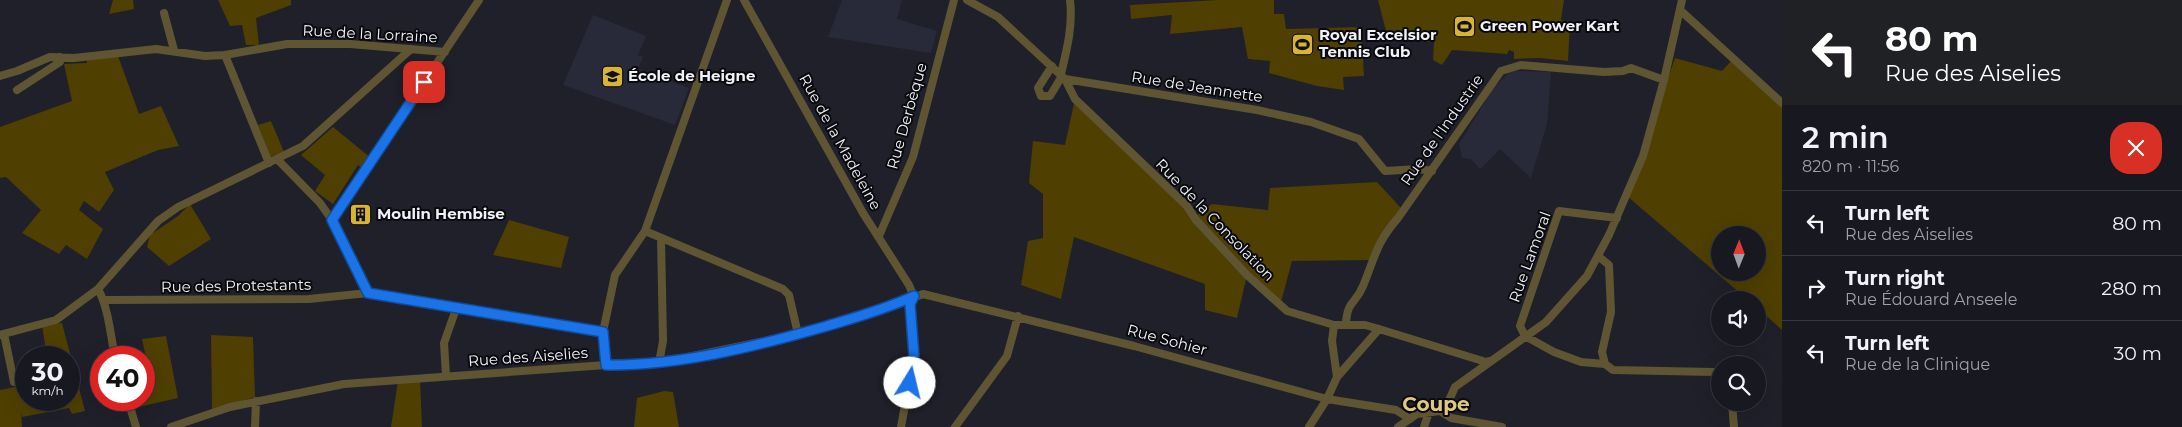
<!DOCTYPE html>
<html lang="en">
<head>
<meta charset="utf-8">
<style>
	:root { --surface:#171820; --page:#202129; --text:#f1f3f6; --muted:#9ea0a5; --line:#36373e }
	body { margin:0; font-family:Montserrat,sans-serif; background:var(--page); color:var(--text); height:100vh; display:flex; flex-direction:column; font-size:19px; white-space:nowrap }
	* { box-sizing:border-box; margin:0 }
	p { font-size:16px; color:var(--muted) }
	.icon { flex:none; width:28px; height:28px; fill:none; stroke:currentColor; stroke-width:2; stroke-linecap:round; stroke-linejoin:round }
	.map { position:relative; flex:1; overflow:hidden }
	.details { display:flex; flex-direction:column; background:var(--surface); width:400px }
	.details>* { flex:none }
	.guide { background:#202124; color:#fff; overflow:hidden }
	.needle { width:32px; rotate:1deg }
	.tools { position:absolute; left:1711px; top:226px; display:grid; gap:10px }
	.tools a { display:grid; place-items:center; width:55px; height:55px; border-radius:50%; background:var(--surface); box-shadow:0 5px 20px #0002,0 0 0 1px var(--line); font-size:25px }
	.speed { position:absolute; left:15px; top:346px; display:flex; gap:10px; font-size:25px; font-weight:700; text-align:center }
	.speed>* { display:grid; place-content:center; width:65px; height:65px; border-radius:50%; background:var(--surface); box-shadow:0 5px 20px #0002,0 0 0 1px var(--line); line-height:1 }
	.speed small { font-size:12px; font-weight:400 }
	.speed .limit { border:8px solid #d22; background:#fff; color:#111 }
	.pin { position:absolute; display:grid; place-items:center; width:42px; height:42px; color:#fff; margin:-21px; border-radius:10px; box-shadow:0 2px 8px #0006 }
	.me { position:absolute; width:55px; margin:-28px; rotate:9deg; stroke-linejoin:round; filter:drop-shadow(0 0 4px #0008) }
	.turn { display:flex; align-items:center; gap:18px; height:105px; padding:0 20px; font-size:22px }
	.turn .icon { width:65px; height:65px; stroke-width:2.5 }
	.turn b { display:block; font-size:35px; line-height:42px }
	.round { display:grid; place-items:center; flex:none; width:52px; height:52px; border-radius:20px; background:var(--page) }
	.overview { display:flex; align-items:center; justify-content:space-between; height:85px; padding:0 20px }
	h1 { font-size:30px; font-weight:600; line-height:38px }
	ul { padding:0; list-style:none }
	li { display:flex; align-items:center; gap:15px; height:65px; padding:0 20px; border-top:1px solid var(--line) }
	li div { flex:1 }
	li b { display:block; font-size:19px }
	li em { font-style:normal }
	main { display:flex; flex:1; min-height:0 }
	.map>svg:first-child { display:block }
	.built { fill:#292a39 }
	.green { fill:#4f3f00; fill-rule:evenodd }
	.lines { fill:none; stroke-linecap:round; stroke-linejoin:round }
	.minor { stroke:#5f5532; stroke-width:8 }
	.route-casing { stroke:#114b97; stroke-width:12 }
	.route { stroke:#1a73e8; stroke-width:9 }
	.labels { text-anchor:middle; stroke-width:4; stroke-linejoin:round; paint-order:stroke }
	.poi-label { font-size:15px; font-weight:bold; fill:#f1f2f9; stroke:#0a0a0e; text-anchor:start }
	.street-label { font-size:15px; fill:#f1f2f9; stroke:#0a0a0e }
	.district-label { font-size:20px; font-weight:bold; fill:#e0c87c; stroke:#0a0a0e }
</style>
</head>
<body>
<main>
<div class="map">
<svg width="1782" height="427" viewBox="0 0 1782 427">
	<rect width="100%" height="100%" fill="#1f202a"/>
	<path class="built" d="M842 0H902L897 19 937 31 931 53 828 37Z
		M593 15 646 36 638 55 643 57 638 69 689 88 675 125 563 85Z
		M1515 71 1551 72 1547 124 1531 178 1500 149 1480 169 1471 159 1462 158 1459 144 1494 87 1509 73Z"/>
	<path class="green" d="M113 0H133L134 9 109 14Z
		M218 0H291V5L256 18 259 45H246L242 25 230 26Z
		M1218 0H1274V14H1284L1286 29 1361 27 1364 76 1343 77 1344 90 1317 86 1269 73 1270 61 1248 59 1242 27 1170 34 1172 15 1131 19 1130 5Z
		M1378 0H1564L1561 20 1570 22 1568 61 1540 58 1514 59V52L1509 50 1507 54 1452 50 1442 65 1433 60 1434 42H1424L1386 31Z
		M117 53 139 114 161 106 179 146 158 150 105 172 114 190 99 212 84 201 79 210 103 229 87 259 66 245 59 254 22 233 41 210 6 177 0 178V127L72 101 64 64 87 63V56Z
		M1675 58 1722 71 1732 60 1782 103V330L1758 308V300H1748L1627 196ZM1720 235H1758V272H1720Z
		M1075 99 1196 216 1212 204 1268 210 1270 188 1377 182 1401 208 1371 260 1292 261 1280 306 1247 275 1237 318 1205 310V284L1074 237 1061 299 1021 285 1028 241 1043 238V194L1029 183 1033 141 1065 145Z
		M271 121 284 152 270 157 258 125Z
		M333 127 371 158 362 168 358 165 333 204 315 191 325 175 301 155Z
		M190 204 211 239 169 266 147 247 150 235 178 216Z
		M509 220 569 237 561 268 493 255Z
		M62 323 85 411 72 414 69 408 22 417 21 413 22 427H0V390L15 387 13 378 26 376V400H69V358L47 357 42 325Z
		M211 335 253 337 255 397 212 410Z
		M166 336 178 398 134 408 131 400H144L146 358 142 339Z
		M420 378 422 427H391L398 381Z
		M664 391 673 392 679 427H634L637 398Z"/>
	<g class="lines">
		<path class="minor" d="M744 0 863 213 909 285 914 297
			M967 0 998 17 1065 79 1257 110 1311 122 1359 139 1385 171 1419 169 1432 171
			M1680 10 1782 103
			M164 13 174 50
			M225 55 269 163
			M1052 66 1038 88 1041 96H1050L1062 76
			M1061 74C1067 49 1073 26 1070 0
			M0 76 17 71 50 57 74 58 156 49 205 56 225 55 287 44H350L445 52
			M1065 79 1075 99 1187 206 1196 220 1247 275 1287 311 1334 325H1365L1379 329 1486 362 1489 361
			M17 90 60 62V57
			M277 159 320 203 332 220 368 293
			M1617 218 1559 211 1520 326 1525 336 1554 352 1581 362 1605 364 1613 370 1714 372 1720 376
			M332 220 479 0
			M645 231 783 289 789 295 798 334
			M879 236 913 157 954 0
			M1598 256 1609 265 1611 312 1602 352 1605 364
			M98 289C108 306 111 337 115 358
			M105 300 309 299 368 293 603 332
			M1346 324C1347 300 1356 304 1363 286 1375 257 1376 243 1398 218L1501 71 1521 65 1604 72 1623 71 1631 68 1664 80
			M1334 325 1332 341 1337 377
			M4 334 14 382
			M0 335 56 320 98 289 158 221 178 207 303 146 411 49
			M659 363 663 341 661 238
			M606 365 603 332 615 275 645 231 727 0
			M446 376 444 343 456 309
			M128 400 136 427
			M1732 402 1734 427
			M1440 411 1451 418 1502 427
			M171 427 230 407 344 384 606 365H650L798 334 892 306 923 294 1134 346 1327 399 1396 410 1410 419
			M255 427 256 401
			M901 427 914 356 910 304 914 297
			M955 427 1007 356 1018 316
			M1309 427 1327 399 1337 377 1379 329
			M1398 427 1417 414 1440 411 1446 407 1455 387 1546 322 1587 276 1609 235 1643 156 1664 80 1682 0
			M1424 427 1429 412"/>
	</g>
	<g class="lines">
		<defs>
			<path id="route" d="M424 82 332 220 368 293 603 332 606 365C679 366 757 346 827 326 857 317 886 309 914 296L910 304 914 356 910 383"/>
		</defs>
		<use href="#route" class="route-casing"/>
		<use href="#route" class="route"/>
	</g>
	<defs>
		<symbol id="stadium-square" viewBox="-11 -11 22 22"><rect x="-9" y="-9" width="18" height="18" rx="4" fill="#d7b434" stroke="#0a0a0e"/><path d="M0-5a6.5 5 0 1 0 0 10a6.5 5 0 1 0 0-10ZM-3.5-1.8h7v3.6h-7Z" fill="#111"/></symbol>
		<symbol id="school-square" viewBox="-11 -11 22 22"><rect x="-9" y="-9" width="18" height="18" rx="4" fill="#d7b434" stroke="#0a0a0e"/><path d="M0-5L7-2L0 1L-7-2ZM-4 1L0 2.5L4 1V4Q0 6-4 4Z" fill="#111"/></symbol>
		<symbol id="building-square" viewBox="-11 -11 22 22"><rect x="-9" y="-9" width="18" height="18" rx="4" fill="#d7b434" stroke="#0a0a0e"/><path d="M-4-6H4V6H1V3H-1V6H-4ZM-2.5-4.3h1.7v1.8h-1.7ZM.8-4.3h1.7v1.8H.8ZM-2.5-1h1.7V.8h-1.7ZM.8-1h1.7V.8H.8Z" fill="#111"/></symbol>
	</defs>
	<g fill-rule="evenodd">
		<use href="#stadium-square" x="1452" y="14" width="25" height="25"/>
		<use href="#stadium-square" x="1290" y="32" width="25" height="25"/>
		<use href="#school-square" x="600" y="64" width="25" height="25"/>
		<use href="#building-square" x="348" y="202" width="25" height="25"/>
	</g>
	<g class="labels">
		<g class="poi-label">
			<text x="1480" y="31">Green Power Kart</text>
			<text x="1319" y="40">Royal Excelsior<tspan x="1319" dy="17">Tennis Club</tspan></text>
			<text x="628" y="81">École de Heigne</text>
			<text x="377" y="219">Moulin Hembise</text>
		</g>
		<g class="street-label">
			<text transform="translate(370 34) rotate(3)" y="5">Rue de la Lorraine</text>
			<text transform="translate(1197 87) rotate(9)" y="5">Rue de Jeannette</text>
			<text transform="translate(907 116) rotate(-74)" y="5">Rue Derbèque</text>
			<text transform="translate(1442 130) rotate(-55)" y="5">Rue de l'Industrie</text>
			<text transform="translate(840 142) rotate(61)" y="5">Rue de la Madeleine</text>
			<text transform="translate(1215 220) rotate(46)" y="5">Rue de la Consolation</text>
			<text transform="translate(1530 257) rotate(-70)" y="5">Rue Lamoral</text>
			<text transform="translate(236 286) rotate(-1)" y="5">Rue des Protestants</text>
			<text transform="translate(1167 340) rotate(15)" y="5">Rue Sohier</text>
			<text transform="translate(528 357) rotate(-4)" y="5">Rue des Aiselies</text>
		</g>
		<g class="district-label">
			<text x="1436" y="411">Coupe</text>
		</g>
	</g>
</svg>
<div class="tools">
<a><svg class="needle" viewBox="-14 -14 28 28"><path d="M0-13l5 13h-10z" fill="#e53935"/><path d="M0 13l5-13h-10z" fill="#9ea0a5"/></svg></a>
<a><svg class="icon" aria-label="sound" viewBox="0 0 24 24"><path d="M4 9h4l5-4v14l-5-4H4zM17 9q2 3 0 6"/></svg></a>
<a><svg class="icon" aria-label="search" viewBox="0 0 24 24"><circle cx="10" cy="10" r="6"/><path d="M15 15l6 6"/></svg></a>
</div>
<div class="speed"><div>30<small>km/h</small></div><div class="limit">40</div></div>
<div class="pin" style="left:424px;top:82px;background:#d93025"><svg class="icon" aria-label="arrive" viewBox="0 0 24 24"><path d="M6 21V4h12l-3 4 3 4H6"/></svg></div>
<svg class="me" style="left:910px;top:383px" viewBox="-20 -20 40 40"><circle r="19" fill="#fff"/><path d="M0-13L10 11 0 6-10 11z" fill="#1a73e8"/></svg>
</div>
<section class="details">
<div class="guide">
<div class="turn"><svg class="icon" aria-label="left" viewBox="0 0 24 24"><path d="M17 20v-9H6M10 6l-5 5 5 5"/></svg><div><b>80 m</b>Rue des Aiselies</div></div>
</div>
<div class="overview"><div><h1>2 min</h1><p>820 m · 11:56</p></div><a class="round" style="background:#d93025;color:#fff"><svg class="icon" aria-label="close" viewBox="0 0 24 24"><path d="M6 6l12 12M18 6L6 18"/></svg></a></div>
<ul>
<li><svg class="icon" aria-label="left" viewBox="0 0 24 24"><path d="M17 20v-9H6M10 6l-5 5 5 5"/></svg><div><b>Turn left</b><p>Rue des Aiselies</p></div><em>80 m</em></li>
<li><svg class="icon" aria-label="right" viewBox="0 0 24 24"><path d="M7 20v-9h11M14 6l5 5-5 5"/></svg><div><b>Turn right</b><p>Rue Édouard Anseele</p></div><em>280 m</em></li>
<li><svg class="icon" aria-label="left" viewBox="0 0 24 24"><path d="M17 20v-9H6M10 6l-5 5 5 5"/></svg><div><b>Turn left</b><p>Rue de la Clinique</p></div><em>30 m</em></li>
</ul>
</section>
</main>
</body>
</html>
